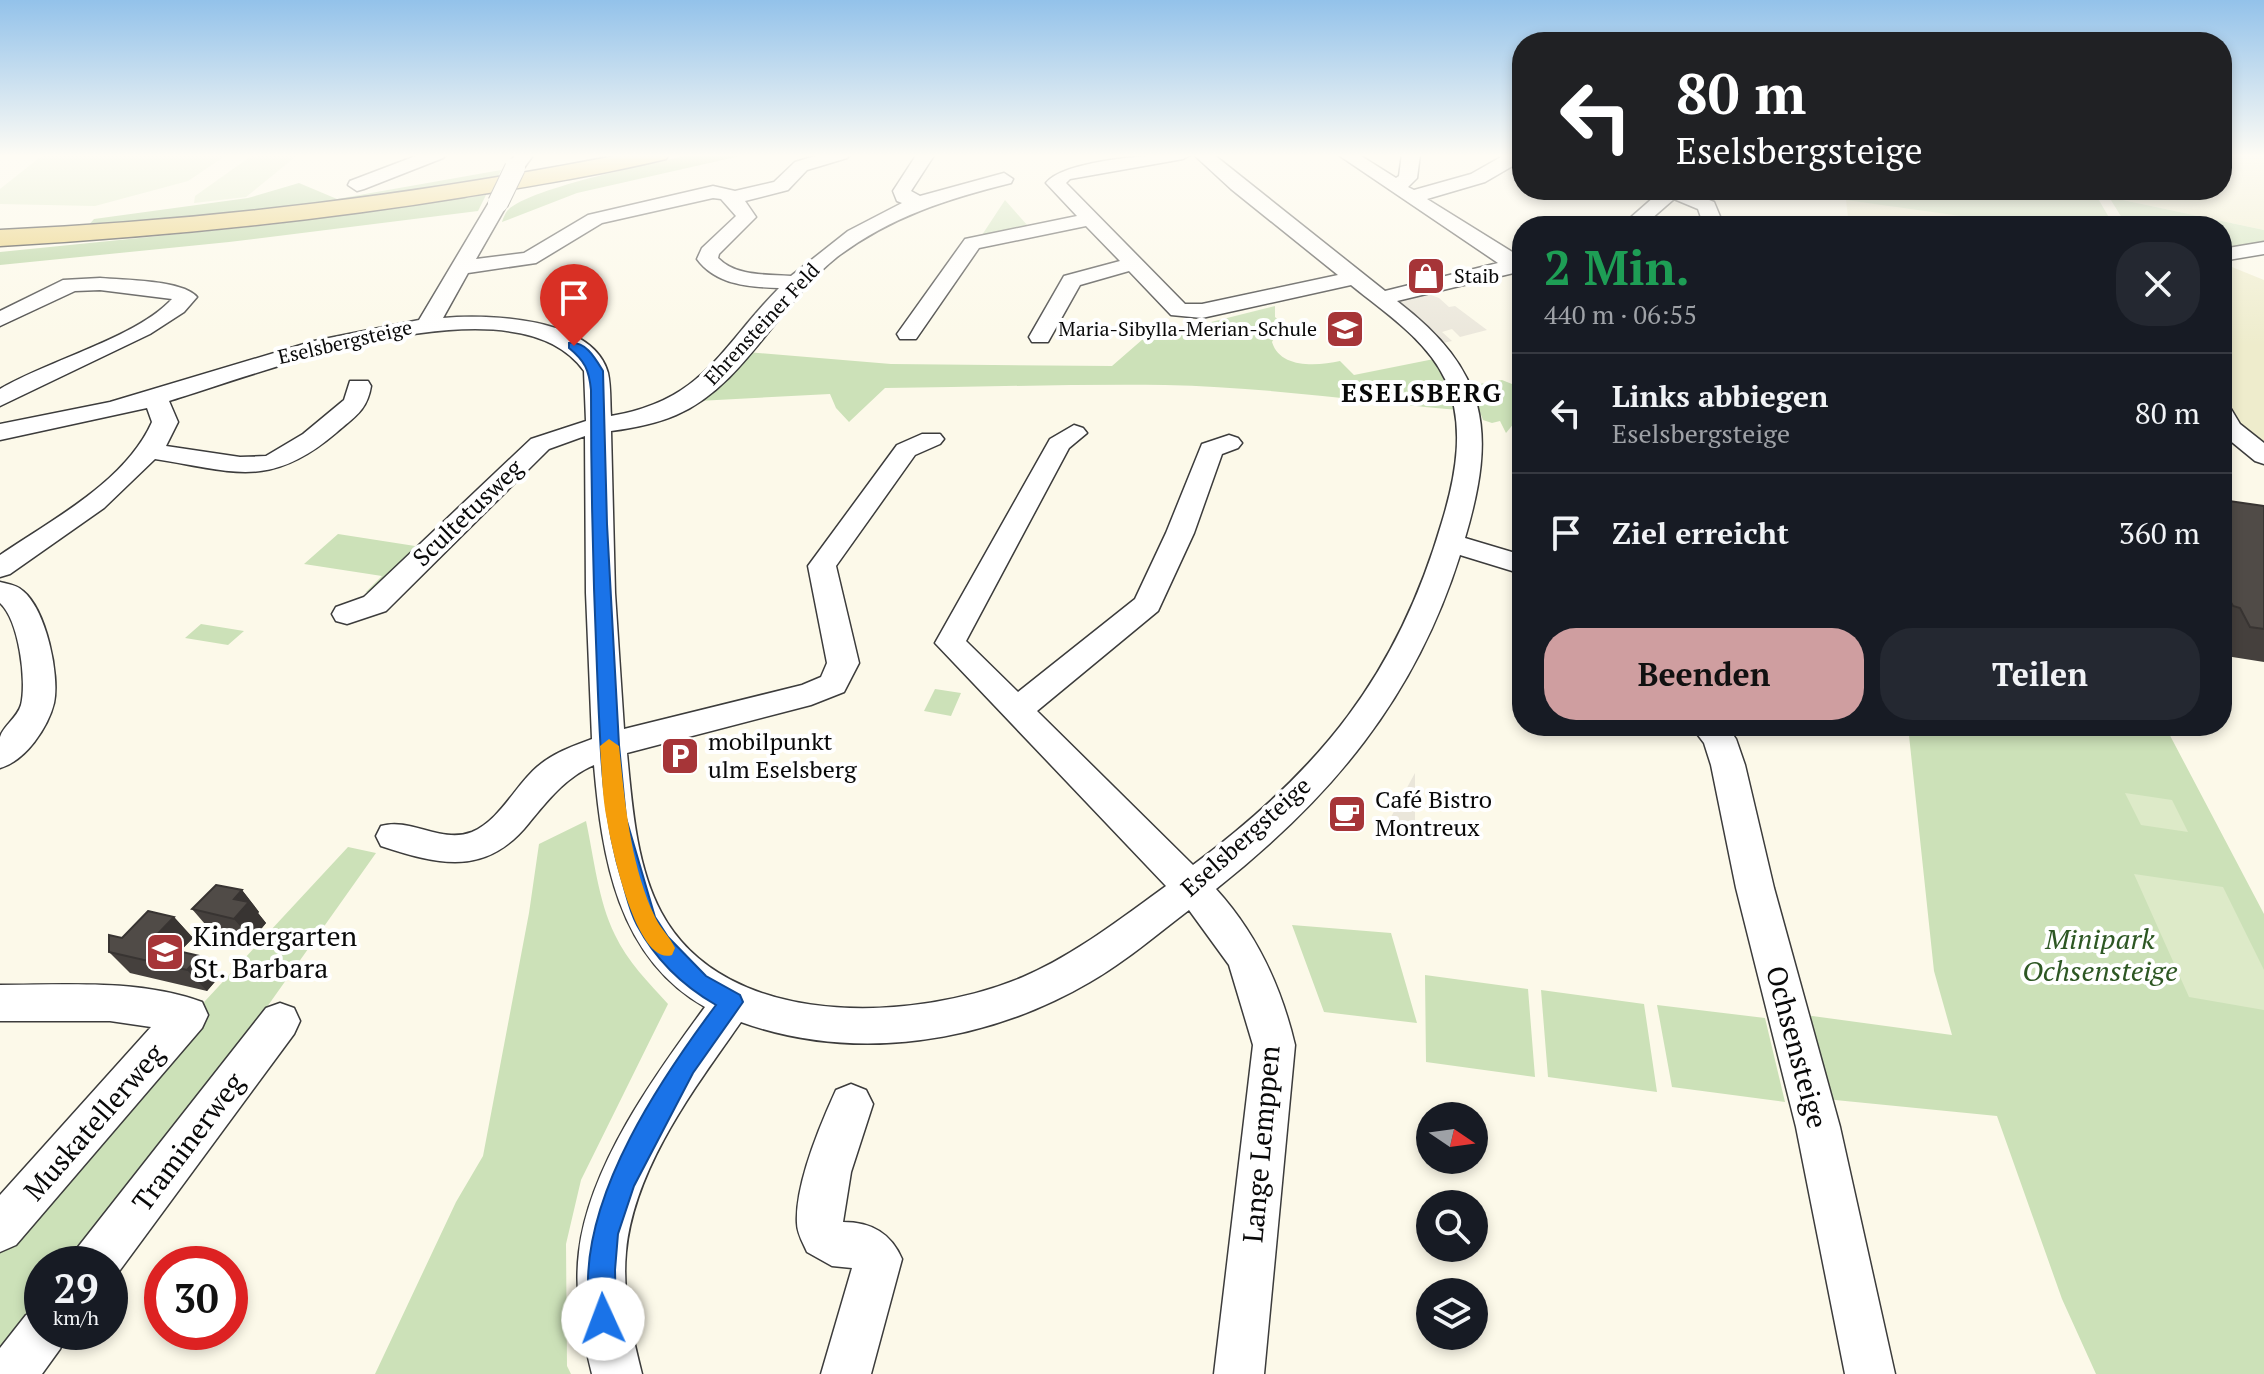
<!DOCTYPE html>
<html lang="de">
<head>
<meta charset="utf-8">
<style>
	:root { --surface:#171b24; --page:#242831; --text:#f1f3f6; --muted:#9ea1a6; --line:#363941; --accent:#cf9ea0 }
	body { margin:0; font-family:"PT Serif",serif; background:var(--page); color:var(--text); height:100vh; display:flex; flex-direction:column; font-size:30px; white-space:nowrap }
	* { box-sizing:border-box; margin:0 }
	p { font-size:26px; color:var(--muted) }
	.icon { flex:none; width:44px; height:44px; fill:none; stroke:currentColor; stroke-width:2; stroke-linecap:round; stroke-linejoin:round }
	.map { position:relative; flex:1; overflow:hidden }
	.side { position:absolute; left:1512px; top:216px; width:720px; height:520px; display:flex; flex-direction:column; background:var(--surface); border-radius:32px; box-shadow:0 4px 12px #0003 }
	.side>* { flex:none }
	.top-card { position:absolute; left:1512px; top:32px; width:720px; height:168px; border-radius:32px; box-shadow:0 4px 12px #0003; background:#202124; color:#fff; overflow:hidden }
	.needle { width:52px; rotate:103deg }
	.buttons { position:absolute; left:1416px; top:1102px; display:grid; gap:16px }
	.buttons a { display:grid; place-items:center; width:72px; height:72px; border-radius:50%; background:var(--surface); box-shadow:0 4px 12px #0003; font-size:40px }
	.speed { position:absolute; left:24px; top:1246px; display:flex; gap:16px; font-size:40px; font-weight:700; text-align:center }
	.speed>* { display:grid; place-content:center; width:104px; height:104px; border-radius:50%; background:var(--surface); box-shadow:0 4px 12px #0003; line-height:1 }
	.speed small { font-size:20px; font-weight:400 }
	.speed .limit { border:12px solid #d22; background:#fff; color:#111 }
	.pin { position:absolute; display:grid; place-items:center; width:68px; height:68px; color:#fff; margin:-82px -34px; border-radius:50% 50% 50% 0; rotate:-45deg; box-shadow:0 0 8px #0007 }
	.pin .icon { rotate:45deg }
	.me { position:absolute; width:88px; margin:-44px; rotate:358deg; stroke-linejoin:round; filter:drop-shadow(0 0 6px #0008) }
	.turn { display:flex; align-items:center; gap:28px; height:168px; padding:0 32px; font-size:36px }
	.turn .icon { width:104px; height:104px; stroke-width:2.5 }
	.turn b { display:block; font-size:56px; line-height:68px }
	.round { display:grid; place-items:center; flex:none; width:84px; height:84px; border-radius:32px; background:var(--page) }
	.head { display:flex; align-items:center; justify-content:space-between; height:136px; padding:0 32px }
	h1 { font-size:48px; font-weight:700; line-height:60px; color:#1e9e55 }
	.primary-button { display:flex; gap:16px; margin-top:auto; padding:16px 32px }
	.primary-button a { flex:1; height:92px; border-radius:32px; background:var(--accent); color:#111; font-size:32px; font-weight:700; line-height:92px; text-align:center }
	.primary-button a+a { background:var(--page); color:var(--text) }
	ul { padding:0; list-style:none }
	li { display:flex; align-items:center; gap:24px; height:120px; padding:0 32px; border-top:2px solid var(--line) }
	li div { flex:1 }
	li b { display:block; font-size:30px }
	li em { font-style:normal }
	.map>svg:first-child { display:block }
	.farmland { fill:#eeeccc }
	.green { fill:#cce1b8 }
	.forest { fill:#b1d099 }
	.pitch { fill:#ddeac8 }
	.plaza { fill:#eae6da }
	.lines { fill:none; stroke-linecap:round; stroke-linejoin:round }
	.minor-casing { stroke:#3c3c3c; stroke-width:3 }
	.major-casing { stroke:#1a1a1a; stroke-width:3 }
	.minor { fill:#fff; fill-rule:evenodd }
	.major { fill:#e6cb6f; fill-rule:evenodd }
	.minor-bridge-casing { stroke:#3c3c3c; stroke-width:22; stroke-linecap:butt }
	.minor-bridge { stroke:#fff; stroke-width:20 }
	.wall { fill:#45403d }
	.shaded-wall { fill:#383432 }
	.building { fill:#504b47; stroke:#383432; stroke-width:2 }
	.route { fill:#1a73e8; stroke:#114b97; stroke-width:2 }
	.slow { fill:#f59e0b }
	.labels { text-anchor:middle; stroke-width:8; stroke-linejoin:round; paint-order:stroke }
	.far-poi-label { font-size:20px; fill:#090909; stroke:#fff; text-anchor:start }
	.far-street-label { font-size:20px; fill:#090909; stroke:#fff }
	.street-label { font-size:24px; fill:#090909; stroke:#fff }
	.poi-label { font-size:24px; fill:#090909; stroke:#fff; text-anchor:start }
	.far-district-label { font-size:26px; font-weight:bold; letter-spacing:2px; fill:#090909; stroke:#fff }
	.near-poi-label { font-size:28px; fill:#090909; stroke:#fff; text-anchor:start }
	.near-park-label { font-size:28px; font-style:italic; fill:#2d5723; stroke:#fff }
	.near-street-label { font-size:28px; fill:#090909; stroke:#fff }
</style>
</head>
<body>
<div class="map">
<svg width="2264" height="1374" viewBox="0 0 2264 1374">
	<rect width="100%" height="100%" fill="#fcf9e9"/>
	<path class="farmland" d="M2222 154H2254L2264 158V230L2109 197 2104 190H2222Z
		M1846 200 1859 201 2032 226H1849Z
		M2222 263 2264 280V449L2237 425 2222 402Z"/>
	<path class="green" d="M1844 190H2093L2114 226H2032L1846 200Z
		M2109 197 2264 230V243L2222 249V226H2127Z
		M1005 200 1028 226 982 235Z
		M1275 306V317L1286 327 1277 332 1272 342C1280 369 1318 366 1340 361L1354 375 1434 359 1451 389 1502 380 1522 388V421L1515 422 1506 433 1500 421 1492 423 1483 420 1480 412C1375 403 1270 387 1165 385 1072 384 978 387 885 388L849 422 836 408 830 394 698 401 747 352 891 364 1112 366 1143 339Z
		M338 534 415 546 427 549 375 594 366 592 382 576 304 564Z
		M201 624 244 631 228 645 185 638Z
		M935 689 961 693 951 716 924 711Z
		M1908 726H2165L2264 914V1374H2096L2062 1299 1997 1116 1825 1099 1805 1015 1952 1035 1934 971Z
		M586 821C594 858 598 900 615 935 627 961 649 983 668 1004L581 1180 566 1244 567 1366 571 1374H375L456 1202 483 1156 529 913 539 844Z
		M348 847 376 853 262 1014 66 1264H42V1296L0 1350V1235L193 1014Z
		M1292 925 1391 933 1417 1023 1324 1012Z
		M1425 975 1528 989 1535 1077 1426 1062Z
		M1541 990 1644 1004 1657 1092 1548 1077Z
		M1657 1005 1765 1018 1785 1102 1672 1087Z"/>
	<path class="forest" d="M693 154H749L577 193 502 222C503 218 505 214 507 211 527 188 659 162 693 154Z
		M501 170 496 181 382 198 87 227 94 219 248 198 299 183 337 199Z
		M486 195 478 211 229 242 0 265V252L269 225Z"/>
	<path class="pitch" d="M44 154H228L188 181 95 206 0 204V189Z
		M254 154H299L246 197 194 203 195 196Z
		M2125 793 2172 800 2188 832 2141 825Z
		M2134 874 2223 887 2264 970V1010L2189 997Z"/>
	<path class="plaza" d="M1423 292 1439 298 1449 307 1455 306 1487 330 1460 337 1452 329 1442 332 1452 341 1439 344 1398 303 1399 300Z
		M1415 773V839H1379Z"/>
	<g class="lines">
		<defs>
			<path id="minor" d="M421 154H446L443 158 364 189 357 191 348 185 350 181Z
				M516 154H534L521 172 515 173 506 168Z
				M822 154H850L847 158 807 170 788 190 745 201 756 217 719 254 718 258C737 277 766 274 791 276L848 231 902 203 897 201 893 191 917 154H935L911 191 920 196 1004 173 1013 179 1011 183C947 199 890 217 837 257 780 302 743 387 676 415 655 424 633 428 611 431L615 593 624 729 802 685 821 677 827 663 808 566 897 445 922 434H940L944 439 940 444 915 455 836 566 859 663 844 692 811 705 627 753C632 805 636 865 661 912 725 1032 916 1022 1023 977 1076 954 1120 919 1166 886L935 643 1050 439 1074 425 1083 428 1087 433 1069 448 966 641 1018 692 1135 599 1166 533 1202 444 1229 435 1238 438 1242 443 1238 448 1222 454 1194 533 1158 611 1037 711 1193 865C1320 770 1397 676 1442 522 1456 476 1466 424 1445 379 1426 339 1384 312 1351 285L1202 318 1171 315 1129 271 1080 285 1048 342H1032L1029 337 1064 276 1120 261 1086 226 979 248 916 339H900L897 334 965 239 1077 216 1046 183C1065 159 1160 154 1192 154L1183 159 1070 179 1066 183 1185 304H1202L1338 275 1231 189 1193 154H1213L1385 291 1498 263 1337 154H1358L1396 178 1399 176 1402 154H1420L1417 178 1408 187 1414 190 1471 174 1501 157 1502 154H1520L1516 164 1485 182 1427 199 1522 258V271L1397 301C1488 371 1497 430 1465 538L1522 555V574L1460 555C1415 698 1332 797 1216 889 1257 934 1281 986 1295 1045L1264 1374H1214L1253 1045 1229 965 1189 910C1156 935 1125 962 1090 982 986 1043 855 1063 741 1022 694 1089 634 1168 626 1252 622 1294 632 1334 642 1374H592C582 1334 574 1293 579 1252 589 1166 655 1075 705 1007 617 957 602 857 594 765 565 778 549 799 529 823 486 877 439 865 381 846L376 836 381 826C411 817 441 844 472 832 500 820 515 786 537 767 553 753 573 746 592 739L586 593 585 436 549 449 386 611 347 624 336 621 332 614 336 607 364 597 531 439 586 421 584 371C516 273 259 374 169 401L178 422 166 446 240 457 266 456 303 434 344 400 350 381H368L371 386C367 411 354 417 336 433 269 490 233 471 155 459L104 508 10 574 0 577V555C53 519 125 482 152 422L147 408 0 440V424L110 402 314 341 419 320 491 199 498 197 508 203 476 259 524 253 588 215 713 186 735 191 774 182 795 162ZM713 198 721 199 736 216 702 248 697 259C716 285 749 287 779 288 719 349 704 400 611 416 610 403 611 387 608 373 593 317 488 314 443 318L468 273 536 263 602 223Z
				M1662 190H1685L1714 202 1724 226H1704L1698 209 1674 199 1643 226H1621Z
				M2264 242V254L2222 261V249Z
				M100 278C123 280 183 280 197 297L184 312 150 334 0 406V389C49 360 136 338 172 299L100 290 75 291 0 326V311L63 280Z
				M2222 407 2231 409 2240 424 2264 443V464L2255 461 2222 434Z
				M0 582C8 584 17 585 23 591 46 610 60 675 54 703 48 728 25 761 0 768 0 759 0 745 0 737 3 726 17 718 21 705 27 681 19 620 0 603Z
				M1691 726H1727L1736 739 1745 765 1774 888 1840 1127 1895 1374H1845L1796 1127 1736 888 1711 765 1704 743Z
				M0 985C66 985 139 979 202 1002L208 1015 202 1028 16 1245 0 1252V1195L151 1027 110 1021H0Z
				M280 1003 294 1008 300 1021 294 1034 112 1281 110 1264H71L78 1247 266 1008Z
				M851 1084 866 1090 873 1104 851 1172 843 1222C871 1222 891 1233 902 1259L871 1374H821L852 1268 832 1266 807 1252C803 1243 797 1233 797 1223 795 1185 820 1125 836 1090Z
				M42 1308V1332H68L60 1349 42 1374H0V1348L26 1315Z"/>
			<path id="major" d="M624 154H669L666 159C600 175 531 186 464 197 310 222 156 237 0 246V230C210 220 418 195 624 154Z"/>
		</defs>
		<use href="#minor" class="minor-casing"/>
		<use href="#major" class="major-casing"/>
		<use href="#minor" class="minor"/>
		<use href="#major" class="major"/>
		<defs>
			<path id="minor-bridge" d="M498 203 515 168"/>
		</defs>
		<use href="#minor-bridge" class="minor-bridge-casing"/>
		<use href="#minor-bridge" class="minor-bridge"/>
	</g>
	<path class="wall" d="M2222 500 2264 506V662L2226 656 2222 647Z
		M242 890 259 912 258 913 266 923 252 940 211 931 192 909Z
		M174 917 193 938 180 951 219 977 207 991 130 973 109 952Z"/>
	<path class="shaded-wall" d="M242 890 259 912 258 913 266 923 252 940 234 919V899Z
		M174 917 193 938 167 965 148 944Z
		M200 956 219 977 207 991 187 970Z"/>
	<path class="building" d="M2222 500 2264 506V629L2250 627 2240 608 2233 606 2222 586Z
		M216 885 242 890 234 899 249 902 234 919 192 909Z
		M148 911 174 917 148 944 200 956 187 970 109 952V935L122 938Z"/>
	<linearGradient id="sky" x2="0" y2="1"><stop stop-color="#93c2ea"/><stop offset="0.45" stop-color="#fefcf5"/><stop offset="1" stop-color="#fefcf5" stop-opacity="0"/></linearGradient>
	<rect width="2264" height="346" fill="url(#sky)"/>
	<path class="route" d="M569 343C586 341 595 358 603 371L607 524 619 745 626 818 655 917 668 937 706 976 740 995 743 1002 693 1073 634 1186 618 1234 615 1270 616 1319 612 1329 603 1333 593 1329C587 1316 588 1301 588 1287 586 1190 660 1080 716 1005 683 986 655 959 637 925 630 912 627 898 623 884 601 814 600 742 597 669 593 576 591 483 591 390 589 370 585 361 569 348Z"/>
	<path class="slow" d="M609 739 619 746C625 803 630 864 655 917 660 928 670 937 675 948L672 955C637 967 611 846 607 820 602 796 602 771 600 746Z"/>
	<defs>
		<symbol id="shop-square" viewBox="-11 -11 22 22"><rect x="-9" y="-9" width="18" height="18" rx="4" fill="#a63538" stroke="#fff"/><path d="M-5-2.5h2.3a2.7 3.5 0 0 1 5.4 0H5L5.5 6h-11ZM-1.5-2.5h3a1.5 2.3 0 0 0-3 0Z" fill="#fff"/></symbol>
		<symbol id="school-square" viewBox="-11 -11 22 22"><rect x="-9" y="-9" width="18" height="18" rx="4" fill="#a63538" stroke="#fff"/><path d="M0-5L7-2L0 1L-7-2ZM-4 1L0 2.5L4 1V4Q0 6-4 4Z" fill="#fff"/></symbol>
		<symbol id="parking-square" viewBox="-11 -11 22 22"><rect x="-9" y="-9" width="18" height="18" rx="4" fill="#a63538" stroke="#fff"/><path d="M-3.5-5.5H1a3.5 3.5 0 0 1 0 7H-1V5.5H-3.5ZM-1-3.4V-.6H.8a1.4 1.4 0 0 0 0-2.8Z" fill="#fff"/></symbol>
		<symbol id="cafe-square" viewBox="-11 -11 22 22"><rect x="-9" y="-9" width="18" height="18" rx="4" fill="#a63538" stroke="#fff"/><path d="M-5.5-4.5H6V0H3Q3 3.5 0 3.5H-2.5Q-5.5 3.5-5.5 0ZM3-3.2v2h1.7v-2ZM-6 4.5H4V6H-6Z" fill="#fff"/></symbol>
	</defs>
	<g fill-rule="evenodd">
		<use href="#shop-square" x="1404" y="254" width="44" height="44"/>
		<use href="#school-square" x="1323" y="307" width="44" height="44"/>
		<use href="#parking-square" x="658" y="734" width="44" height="44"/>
		<use href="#cafe-square" x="1325" y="792" width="44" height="44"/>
		<use href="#school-square" x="143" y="930" width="44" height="44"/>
	</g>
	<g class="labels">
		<g class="far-poi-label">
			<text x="1454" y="283">Staib</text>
			<text x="1317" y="336" text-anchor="end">Maria-Sibylla-Merian-Schule</text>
		</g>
		<g class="far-street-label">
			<text transform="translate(762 324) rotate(-47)" y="7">Ehrensteiner Feld</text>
			<text transform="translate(345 342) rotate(-13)" y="7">Eselsbergsteige</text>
		</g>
		<g class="street-label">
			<text transform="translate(468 513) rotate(-44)" y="8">Scultetusweg</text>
			<text transform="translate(1246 837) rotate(-42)" y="8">Eselsbergsteige</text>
		</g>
		<g class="poi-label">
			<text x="708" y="750">mobilpunkt<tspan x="708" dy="28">ulm Eselsberg</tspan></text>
			<text x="1375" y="808">Café Bistro<tspan x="1375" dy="28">Montreux</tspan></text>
		</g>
		<g class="far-district-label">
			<text x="1422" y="402">ESELSBERG</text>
		</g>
		<g class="near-poi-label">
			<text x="193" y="946">Kindergarten<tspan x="193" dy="32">St. Barbara</tspan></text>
		</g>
		<g class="near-park-label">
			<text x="2100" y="949">Minipark<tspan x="2100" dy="32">Ochsensteige</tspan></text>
		</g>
		<g class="near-street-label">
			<text transform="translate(1797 1047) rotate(75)" y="10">Ochsensteige</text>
			<text transform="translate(94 1122) rotate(-49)" y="10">Muskatellerweg</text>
			<text transform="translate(188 1142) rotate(-53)" y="10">Traminerweg</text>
			<text transform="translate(1261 1144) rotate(-85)" y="10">Lange Lemppen</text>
		</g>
	</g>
</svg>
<div class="buttons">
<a><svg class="needle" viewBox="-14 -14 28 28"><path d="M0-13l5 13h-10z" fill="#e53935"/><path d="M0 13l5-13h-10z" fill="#9ea1a6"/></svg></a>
<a><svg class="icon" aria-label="search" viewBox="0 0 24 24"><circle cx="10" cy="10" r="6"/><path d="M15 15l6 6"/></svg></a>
<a><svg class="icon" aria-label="layers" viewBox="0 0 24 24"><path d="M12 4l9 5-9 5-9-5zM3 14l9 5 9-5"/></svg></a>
</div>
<div class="speed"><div>29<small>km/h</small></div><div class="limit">30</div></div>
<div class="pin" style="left:574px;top:346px;background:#d93025"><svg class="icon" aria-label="arrive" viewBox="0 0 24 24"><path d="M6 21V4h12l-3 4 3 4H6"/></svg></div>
<svg class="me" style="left:603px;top:1319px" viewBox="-20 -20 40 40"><circle r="19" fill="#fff"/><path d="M0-13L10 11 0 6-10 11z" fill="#1a73e8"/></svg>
<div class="top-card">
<div class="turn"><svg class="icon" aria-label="left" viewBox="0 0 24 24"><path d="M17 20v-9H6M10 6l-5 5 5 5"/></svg><div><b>80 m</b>Eselsbergsteige</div></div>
</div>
<section class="side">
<div class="head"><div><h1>2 Min.</h1><p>440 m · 06:55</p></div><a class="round"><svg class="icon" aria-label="close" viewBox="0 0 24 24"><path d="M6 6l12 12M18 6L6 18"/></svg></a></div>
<ul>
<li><svg class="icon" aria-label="left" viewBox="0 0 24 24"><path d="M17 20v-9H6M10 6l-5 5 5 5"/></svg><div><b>Links abbiegen</b><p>Eselsbergsteige</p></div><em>80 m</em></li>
<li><svg class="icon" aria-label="arrive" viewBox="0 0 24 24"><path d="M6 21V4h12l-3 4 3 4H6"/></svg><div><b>Ziel erreicht</b></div><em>360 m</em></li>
</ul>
<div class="primary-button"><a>Beenden</a><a>Teilen</a></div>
</section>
</div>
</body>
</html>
